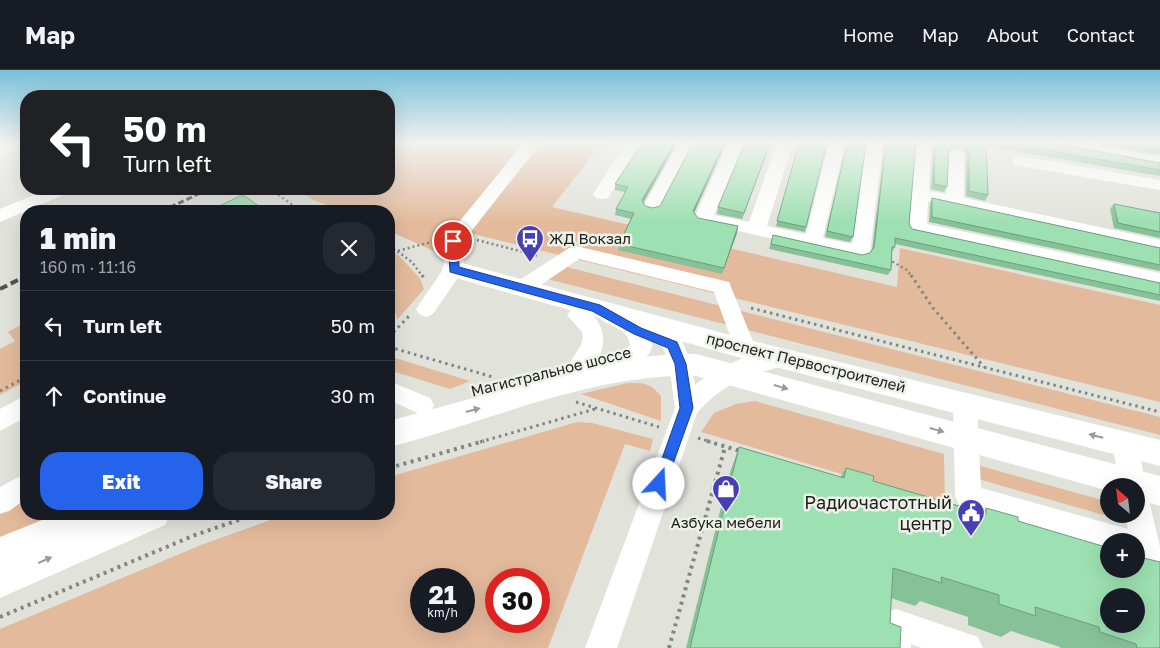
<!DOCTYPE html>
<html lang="en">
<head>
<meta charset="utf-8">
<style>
	:root { --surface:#171b24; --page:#242831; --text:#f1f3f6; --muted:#9ea1a6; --line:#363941; --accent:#2563eb }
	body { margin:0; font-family:"Golos Text",sans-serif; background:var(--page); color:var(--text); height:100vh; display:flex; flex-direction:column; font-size:19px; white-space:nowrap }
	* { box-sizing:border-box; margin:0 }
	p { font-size:16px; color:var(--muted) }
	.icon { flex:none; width:28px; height:28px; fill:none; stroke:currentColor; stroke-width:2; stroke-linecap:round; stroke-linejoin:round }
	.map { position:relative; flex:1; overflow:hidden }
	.side { position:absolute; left:20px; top:135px; width:375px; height:315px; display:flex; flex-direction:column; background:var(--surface); border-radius:20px; box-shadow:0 5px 20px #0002 }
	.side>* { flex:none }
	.guide { position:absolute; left:20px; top:20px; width:375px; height:105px; border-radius:20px; box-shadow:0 5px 20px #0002; background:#202124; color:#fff; overflow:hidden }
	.needle { width:32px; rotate:332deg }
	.controls { position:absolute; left:1100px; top:408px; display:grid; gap:10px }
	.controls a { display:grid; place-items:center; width:45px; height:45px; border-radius:50%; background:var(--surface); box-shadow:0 5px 20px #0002; font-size:25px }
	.speed { position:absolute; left:410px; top:498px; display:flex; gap:10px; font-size:25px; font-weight:700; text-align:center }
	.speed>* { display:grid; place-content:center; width:65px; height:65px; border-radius:50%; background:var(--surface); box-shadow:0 5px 20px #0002; line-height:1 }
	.speed small { font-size:12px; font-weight:400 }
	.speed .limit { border:8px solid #d22; background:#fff; color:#111 }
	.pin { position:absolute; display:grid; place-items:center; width:42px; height:42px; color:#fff; margin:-21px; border:2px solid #fff; border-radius:50%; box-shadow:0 1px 5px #0007 }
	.me { position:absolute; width:55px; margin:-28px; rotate:20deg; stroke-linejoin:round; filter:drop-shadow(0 0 4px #0008) }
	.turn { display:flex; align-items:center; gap:18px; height:105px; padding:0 20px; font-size:22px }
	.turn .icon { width:65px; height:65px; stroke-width:2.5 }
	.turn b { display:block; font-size:35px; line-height:42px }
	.round { display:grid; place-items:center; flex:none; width:52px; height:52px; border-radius:20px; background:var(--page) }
	.head { display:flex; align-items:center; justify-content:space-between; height:85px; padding:0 20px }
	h1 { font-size:30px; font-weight:800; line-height:38px }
	.primary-button { display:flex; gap:10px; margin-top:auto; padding:10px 20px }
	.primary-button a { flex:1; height:58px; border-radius:20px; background:var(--accent); color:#fff; font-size:20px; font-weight:800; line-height:58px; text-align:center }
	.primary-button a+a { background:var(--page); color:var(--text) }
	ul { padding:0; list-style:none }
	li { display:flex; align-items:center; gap:15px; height:70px; padding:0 20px; border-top:1px solid var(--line) }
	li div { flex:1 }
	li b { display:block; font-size:19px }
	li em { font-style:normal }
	header { display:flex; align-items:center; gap:30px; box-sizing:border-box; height:70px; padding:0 25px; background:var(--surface); border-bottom:1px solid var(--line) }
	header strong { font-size:24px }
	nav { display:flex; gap:28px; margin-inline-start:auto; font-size:18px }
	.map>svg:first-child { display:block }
	.green { fill:#e3ba9c; fill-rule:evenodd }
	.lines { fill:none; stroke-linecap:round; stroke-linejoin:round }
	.path-far2 { stroke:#83857f; stroke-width:2.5; stroke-dasharray:2 3; stroke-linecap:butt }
	.path-far1 { stroke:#83857f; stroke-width:3; stroke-dasharray:2.5 4; stroke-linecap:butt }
	.path { stroke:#83857f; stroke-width:4; stroke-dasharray:3 4.5; stroke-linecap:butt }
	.minor { fill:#fff; fill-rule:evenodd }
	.major { fill:#fff; fill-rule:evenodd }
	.rail-far1 { stroke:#52534f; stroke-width:3; stroke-dasharray:6 3; stroke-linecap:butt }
	.rail { stroke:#52534f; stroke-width:4; stroke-dasharray:8 4; stroke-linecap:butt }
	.wall { fill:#87c198 }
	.shaded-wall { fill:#6e9d7c }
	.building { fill:#9de0b1; stroke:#6e9d7c; fill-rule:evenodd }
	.oneway { fill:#9a9a99 }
	.route { fill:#2563eb; stroke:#184099 }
	.labels { text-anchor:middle; stroke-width:5; stroke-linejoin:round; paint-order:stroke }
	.poi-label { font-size:15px; fill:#1e1f1c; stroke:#eef1e8; text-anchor:start }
	.street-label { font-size:15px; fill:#1e1f1c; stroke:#eef1e8 }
	.near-poi-label { font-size:18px; fill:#1e1f1c; stroke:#eef1e8; text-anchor:end }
</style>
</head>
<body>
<header>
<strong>Map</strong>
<nav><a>Home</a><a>Map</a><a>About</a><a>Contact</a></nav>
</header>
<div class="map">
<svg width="1160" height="578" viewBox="0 0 1160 578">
	<rect width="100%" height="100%" fill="#e1e3db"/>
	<path class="green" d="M389 73H522L524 74 434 181 389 161V141H343L314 130 296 119H389Z
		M545 73H602L552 137 897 217 900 178 1160 235V332L469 163 538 78Z
		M397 184 420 208 424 219 397 250 389 217V190Z
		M547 192 1160 347V365L547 209Z
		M26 252V311L0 325V279L15 271 8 262Z
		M389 286 470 311 450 319 389 300Z
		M627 313C644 313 649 312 661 326V351L581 324Z
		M755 331 944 384 945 435 701 362 714 343 736 334Z
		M577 352 592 353 653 369 650 381 625 374 548 578H0V559L201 475 287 444H389V407ZM421 509H464V551H421ZM496 509H539V551H496Z
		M977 395 1109 432V444H1126L1128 452 978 409Z
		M26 424V444H70L0 474V441Z"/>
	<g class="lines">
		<path class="path-far2" d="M270 119 301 141
			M477 170 539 186
			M389 177 397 181 435 171
			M389 186 397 181 412 192 423 207
			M888 189 907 200 912 207"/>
		<path class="path-far1" d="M422 205 424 208
			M911 205 933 238 984 297
			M389 229 393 248 389 265
			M751 238 1160 342
			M389 267 409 246
			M389 277 493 307
			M0 321 26 307
			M576 332 659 357
			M698 368 711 372
			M480 372 595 339"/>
		<path class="path" d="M707 371 740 381
			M389 398 484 371
			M0 547 195 465 256 444
			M669 578 725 377"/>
		<path class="minor" d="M5 73H26V74L0 87V76Z
			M523 73H540L463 172 464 199 433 244 426 247 419 244 416 239 444 198V171Z
			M626 73H642L608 128 602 129 596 128 593 124Z
			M679 73H695L658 141 652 142 646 141 643 137Z
			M728 73H744L714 145 749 152 777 73H793L767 156 806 164 829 73H845L823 168 852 174 867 73H883L870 182 867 186 860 188 697 152 694 148Z
			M916 73 931 75 929 121 946 124 948 84 950 81H962L964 84V128L1160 170V182L928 131 927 154 1160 203V217L910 162 908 158Z
			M1041 73H1080L1160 87V97L1049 78 1043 76Z
			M1020 86 1160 110V120L1014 95 1012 91 1014 87Z
			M48 119H71L68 123 0 152V139Z
			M576 176 729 212 756 279 753 285 745 287 737 285 714 222 579 189 529 223 522 225 515 223 512 218 515 213 569 178Z
			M606 235C623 241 660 256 651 280 647 292 615 308 603 312L595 309 592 303 595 297 630 276C629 255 604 258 595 243L599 238Z
			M578 237C619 250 604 307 574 297L571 291 581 275 583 267 582 262 567 245 571 240Z
			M673 267 681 269C689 284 692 299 695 315 714 299 764 274 788 282L791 288 788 294C750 306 725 311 697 343L617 578H585L675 338 669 294 662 275 665 269Z
			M389 311 430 328 434 335 430 342 422 345 389 330Z
			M965 323 973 326 977 333 981 418 1128 459 1125 444H1136V416H1120L1112 374 1116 366 1125 363 1134 366 1138 374 1146 416 1144 421 1149 430 1160 477V559L1149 555C1138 528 1136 499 1136 471H1109V480L959 435 955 426 953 333 957 326Z
			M26 325V347L0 361V339Z
			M26 403V429L9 441 0 444V417Z
			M896 539 978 567 983 578H922L911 574V578H879L881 554 885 543Z"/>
		<path class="major" d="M454 191 745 269 1160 370V396L745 289 445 205 442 199 445 193Z
			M674 284H696L1160 406V436L1136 429V416H1109V421L696 306C593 303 488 352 389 377V351L587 297 631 288Z
			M57 444H111V446L116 444H170L165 455 0 528V467Z"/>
		<path class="rail-far1" d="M162 141 209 119"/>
		<path class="rail" d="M0 219 26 206"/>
	</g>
	<path class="wall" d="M677 73 643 133 645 136 653 138 660 136 726 73 694 143 698 148 737 163 722 204 618 180 619 174 631 149 615 145 616 139 625 122 615 120V114Z
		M771 73 742 149 717 144 718 137Z
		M799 73 806 157 805 162 776 156Z
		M847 73H866L853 167 850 172 825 167Z
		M885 73H916L909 154 912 159 1160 213V231L895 174V177L892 182 891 200 888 205 769 179 773 165 862 185 870 183 872 180Z
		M931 73H1053L1160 93V106L986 76 988 125 985 131 966 126V84L962 79H950L949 80 947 117 944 122 931 119 933 75Z
		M1093 73H1160V85Z
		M932 128 1160 178V201L929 152 930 133Z
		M1114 134 1160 143V168L1114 158 1110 139Z
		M739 377 840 407 846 398 873 411 981 442 986 438 1018 451 1104 477 1109 474V499L1160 578H1060V577L1011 561 1001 567 968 555V547L920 531 915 536 891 528 890 553 900 578H686L729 405Z"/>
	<path class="shaded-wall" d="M674 73H677L641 136 642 130Z
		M724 73H726L692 147 693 141Z
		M770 73H771L742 149 744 143Z
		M738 156 737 163 722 204Z"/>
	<path class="building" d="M642 73H674L642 130 645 136 653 138 660 136 693 73H724L693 141 698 148 738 156 724 198 619 174 634 143 616 139 628 117 615 114Z
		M745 73H770L744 143 718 137Z
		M799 73H827L806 157 777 151Z
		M847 73H866L853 167 827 161Z
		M886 73H916L909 154 912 159 1160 213V225L895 168V177H892L891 200 771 174 773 165 862 185 870 183 874 177Z
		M935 73H986L988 125 969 121V79L965 74H953L949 78 947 117 934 114Z
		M1006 73H1053L1160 93V100Z
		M1126 73H1160V79Z
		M240 126H245L265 141H209Z
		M932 128 1160 178V195L932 147Z
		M1114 134 1160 143V162L1118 153Z
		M739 377 844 408 846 398 874 406 873 411 986 444V438L1018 447V451L1109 478V499H1136V479L1138 480 1140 487 1160 492V578H1137L1136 574 1100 562 1099 557 1035 537 1036 546 999 534V525L941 507 942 513 893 498 890 553 901 557 900 578H690ZM1109 526H1136V554H1109Z"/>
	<defs><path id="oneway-solid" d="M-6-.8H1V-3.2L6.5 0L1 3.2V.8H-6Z" transform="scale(1.25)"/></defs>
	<g class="oneway">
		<use href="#oneway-solid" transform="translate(781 317) rotate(16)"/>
		<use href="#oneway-solid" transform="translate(473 340) rotate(-15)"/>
		<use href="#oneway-solid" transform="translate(937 360) rotate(16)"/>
		<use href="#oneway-solid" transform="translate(1096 366) rotate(-166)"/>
		<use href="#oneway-solid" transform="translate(45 490) rotate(-24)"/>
	</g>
	<linearGradient id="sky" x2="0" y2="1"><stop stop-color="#79c0da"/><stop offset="0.47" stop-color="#f2f2ef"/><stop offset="1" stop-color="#f2f2ef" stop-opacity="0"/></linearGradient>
	<rect width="1160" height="154" fill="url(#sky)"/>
	<path class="route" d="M453 168 458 171 459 197 600 235 641 258 677 272 686 294 693 338 664 419 659 420 655 419 653 414 680 338 675 294 668 278 634 264 592 241 450 202 448 171Z"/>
	<defs>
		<symbol id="bus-pin" viewBox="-11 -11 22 30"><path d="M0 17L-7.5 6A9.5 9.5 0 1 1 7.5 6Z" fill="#483fb5" stroke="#eef1e8"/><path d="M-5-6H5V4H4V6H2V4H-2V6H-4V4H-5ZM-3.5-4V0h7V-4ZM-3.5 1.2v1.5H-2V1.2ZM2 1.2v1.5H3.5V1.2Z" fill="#fff"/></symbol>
		<symbol id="shop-pin" viewBox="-11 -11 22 30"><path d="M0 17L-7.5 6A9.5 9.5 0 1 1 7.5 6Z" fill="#483fb5" stroke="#eef1e8"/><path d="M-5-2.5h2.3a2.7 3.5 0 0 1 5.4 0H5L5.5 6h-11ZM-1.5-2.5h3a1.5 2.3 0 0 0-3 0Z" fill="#fff"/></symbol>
		<symbol id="civic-pin" viewBox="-11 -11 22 30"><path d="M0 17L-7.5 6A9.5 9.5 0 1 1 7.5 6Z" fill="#483fb5" stroke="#eef1e8"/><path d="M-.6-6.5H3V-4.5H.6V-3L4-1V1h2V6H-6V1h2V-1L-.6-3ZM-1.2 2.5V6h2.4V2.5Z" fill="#fff"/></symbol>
	</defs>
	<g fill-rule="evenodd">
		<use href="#bus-pin" x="514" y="153" width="32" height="43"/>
		<use href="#shop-pin" x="710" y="403" width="32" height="43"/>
		<use href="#civic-pin" x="955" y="427" width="32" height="43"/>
	</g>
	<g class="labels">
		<g class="poi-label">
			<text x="549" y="174">ЖД Вокзал</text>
			<text x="726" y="458" text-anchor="middle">Азбука мебели</text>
		</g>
		<g class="street-label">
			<text transform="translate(806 293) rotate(14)" y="5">проспект Первостроителей</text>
			<text transform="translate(551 302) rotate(-14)" y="5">Магистральное шоссе</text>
		</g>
		<g class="near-poi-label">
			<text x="952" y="439">Радиочастотный<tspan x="952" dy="21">центр</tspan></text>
		</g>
	</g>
</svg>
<div class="controls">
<a><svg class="needle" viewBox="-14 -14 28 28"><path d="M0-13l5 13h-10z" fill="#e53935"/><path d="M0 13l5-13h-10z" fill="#9ea1a6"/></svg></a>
<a>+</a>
<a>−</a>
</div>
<div class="speed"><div>21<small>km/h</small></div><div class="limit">30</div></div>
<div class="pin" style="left:453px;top:171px;background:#d93025"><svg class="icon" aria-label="arrive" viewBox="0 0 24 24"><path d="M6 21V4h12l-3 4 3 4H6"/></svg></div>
<svg class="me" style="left:659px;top:414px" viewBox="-20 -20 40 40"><circle r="19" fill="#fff"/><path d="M0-13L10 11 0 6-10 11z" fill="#2563eb"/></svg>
<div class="guide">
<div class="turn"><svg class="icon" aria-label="left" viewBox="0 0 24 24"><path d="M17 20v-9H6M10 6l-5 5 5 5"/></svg><div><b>50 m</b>Turn left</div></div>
</div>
<section class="side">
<div class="head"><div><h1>1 min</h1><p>160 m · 11:16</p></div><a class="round"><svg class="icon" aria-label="close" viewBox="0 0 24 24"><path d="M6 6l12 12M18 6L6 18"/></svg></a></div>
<ul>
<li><svg class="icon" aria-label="left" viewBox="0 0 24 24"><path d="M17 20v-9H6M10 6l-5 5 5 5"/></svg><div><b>Turn left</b></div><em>50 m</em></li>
<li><svg class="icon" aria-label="ahead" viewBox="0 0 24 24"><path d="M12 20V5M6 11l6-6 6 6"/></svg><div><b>Continue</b></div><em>30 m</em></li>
</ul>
<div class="primary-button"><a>Exit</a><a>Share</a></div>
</section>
</div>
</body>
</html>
